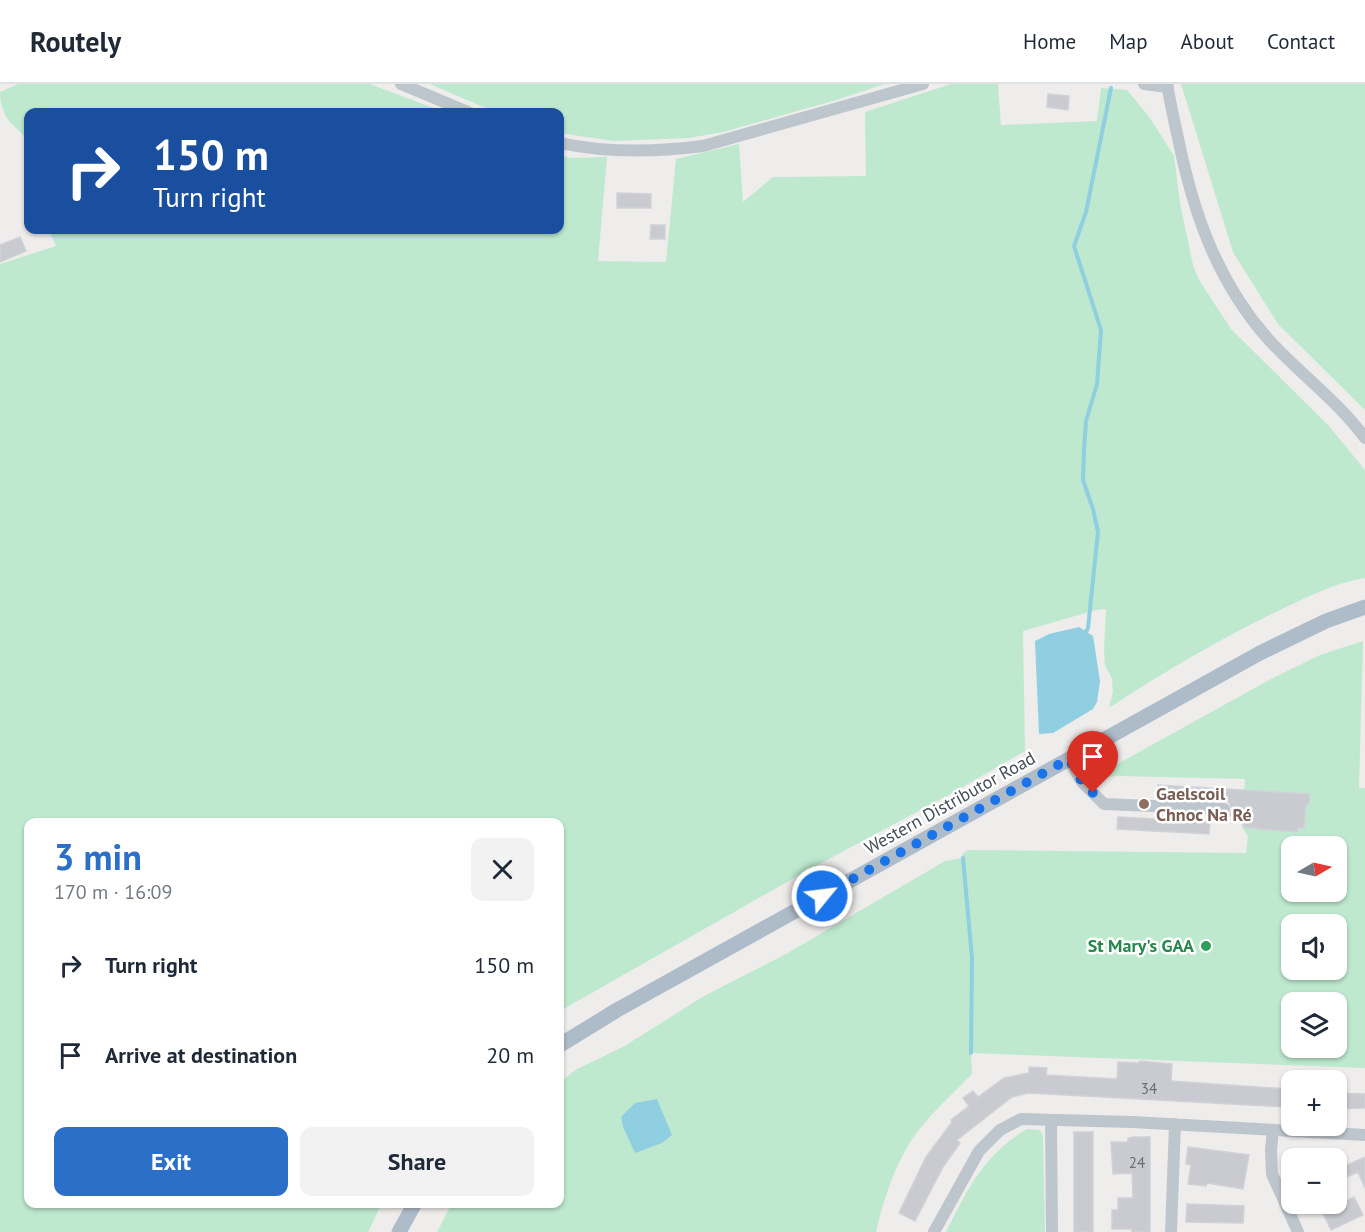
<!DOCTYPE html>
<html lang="en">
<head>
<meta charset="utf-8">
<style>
	:root { --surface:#fff; --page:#f2f2f3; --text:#1f2937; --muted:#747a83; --line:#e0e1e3; --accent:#2c6fc8 }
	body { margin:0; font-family:"PT Sans",sans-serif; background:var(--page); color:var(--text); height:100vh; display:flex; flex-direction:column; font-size:22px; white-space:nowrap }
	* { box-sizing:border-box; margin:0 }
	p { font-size:20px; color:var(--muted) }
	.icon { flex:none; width:33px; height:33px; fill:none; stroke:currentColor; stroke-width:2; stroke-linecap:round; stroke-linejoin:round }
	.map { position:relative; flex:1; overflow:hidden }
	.sheet { position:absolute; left:24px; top:734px; width:540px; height:390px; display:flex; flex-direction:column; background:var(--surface); border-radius:12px; box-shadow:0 2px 4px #0004 }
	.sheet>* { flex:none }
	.banner { position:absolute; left:24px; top:24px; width:540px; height:126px; border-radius:12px; box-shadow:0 2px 4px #0004; background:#1a4fa0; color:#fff; overflow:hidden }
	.needle { width:39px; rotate:81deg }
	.fabs { position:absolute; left:1281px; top:752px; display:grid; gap:12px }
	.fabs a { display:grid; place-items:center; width:66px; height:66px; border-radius:12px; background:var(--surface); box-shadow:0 2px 4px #0004; font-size:30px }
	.pin { position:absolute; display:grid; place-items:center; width:51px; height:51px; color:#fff; margin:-62px -26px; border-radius:50% 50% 50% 0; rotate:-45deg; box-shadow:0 0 6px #0007 }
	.pin .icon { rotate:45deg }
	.me { position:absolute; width:66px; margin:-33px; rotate:61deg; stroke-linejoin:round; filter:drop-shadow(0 0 4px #0008) }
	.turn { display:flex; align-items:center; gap:21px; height:126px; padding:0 30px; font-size:27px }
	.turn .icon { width:78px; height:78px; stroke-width:2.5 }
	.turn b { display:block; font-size:42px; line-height:51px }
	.round { display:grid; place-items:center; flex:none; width:63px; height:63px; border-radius:12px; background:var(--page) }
	.head { display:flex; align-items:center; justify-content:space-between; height:102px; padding:0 30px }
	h1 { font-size:36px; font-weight:800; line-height:45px; color:var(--accent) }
	.cta { display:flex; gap:12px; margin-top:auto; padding:12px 30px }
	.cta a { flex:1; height:69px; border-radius:12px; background:var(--accent); color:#fff; font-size:24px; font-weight:800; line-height:69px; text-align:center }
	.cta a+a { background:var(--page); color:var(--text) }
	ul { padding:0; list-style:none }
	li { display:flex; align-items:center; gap:18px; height:90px; padding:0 30px }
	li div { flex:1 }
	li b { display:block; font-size:22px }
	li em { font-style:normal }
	header { display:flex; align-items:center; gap:36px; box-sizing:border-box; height:84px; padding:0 30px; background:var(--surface); border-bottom:2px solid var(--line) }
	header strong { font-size:28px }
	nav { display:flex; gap:33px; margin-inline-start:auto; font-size:21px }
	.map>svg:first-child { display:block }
	.green { fill:#bee9cf; fill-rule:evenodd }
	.water { fill:#90cfe1 }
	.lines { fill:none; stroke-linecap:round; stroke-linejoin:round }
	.stream { stroke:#90cfe1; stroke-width:4 }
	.building { fill:#cacbd0; stroke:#d0d2d7; stroke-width:1.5 }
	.minor { stroke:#bec6cd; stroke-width:12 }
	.major { stroke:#aebbc8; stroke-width:15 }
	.route { stroke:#1a73e8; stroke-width:10; stroke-dasharray:0 18 }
	.education-dot { fill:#8d6e63; stroke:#fff; stroke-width:2 }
	.leisure-dot { fill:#2e9e5b; stroke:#fff; stroke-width:2 }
	.labels { text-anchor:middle; stroke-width:5; stroke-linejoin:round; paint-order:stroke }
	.number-label { font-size:15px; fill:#676e75 }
	.education-label { font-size:18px; font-weight:bold; fill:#785e54; stroke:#fff; text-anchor:start }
	.street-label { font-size:18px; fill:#464f57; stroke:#fff }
	.leisure-label { font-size:18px; font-weight:bold; fill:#27864d; stroke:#fff; text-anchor:end }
</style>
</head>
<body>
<header>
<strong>Routely</strong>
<nav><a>Home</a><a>Map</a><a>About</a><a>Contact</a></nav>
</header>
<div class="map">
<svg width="1365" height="1148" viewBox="0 0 1365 1148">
	<rect width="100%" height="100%" fill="#efecec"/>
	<path class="green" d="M18 0H370L444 28H28V60C25 49 16 46 9 37 3 29 0 18 0 8Z
		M430 0H885L833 17 723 48 689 54 613 57 560 49V28H495Z
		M951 0H998L1001 41 1097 37 1101 4 1127 6 1150 34 1174 72 1180 119 1193 181 1199 196 1231 245 1329 342 1365 386V494C1337 498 1310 512 1284 524 1224 553 1165 587 1109 624L1113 608 1112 595 1105 581 1104 567 1106 525 1096 526 1023 547 1025 667 954 708 801 790 560 927V738H28V1119H382L368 1148H0V180L56 162 49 146H560V71L571 74 607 73 598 177 666 178 676 75 739 60 743 118 773 93 866 92 865 28Z
		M1181 0H1365V326L1278 240 1233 168Z
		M1363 557 1359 704H1365V984L971 969 972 990C951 1012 925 1034 909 1060 893 1086 883 1118 876 1148H437L452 1119H560V998L577 985 623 963 704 912 786 870 945 777 962 774V770L968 766 1246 769 1248 752 1242 743 1245 695 1120 692 1092 694 1273 594 1320 571ZM1292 762H1336V807H1292ZM1292 840H1336V885H1292ZM1292 918H1336V963H1292Z
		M1027 1045 1040 1046 1043 1053 1045 1148H946C969 1103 983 1072 1027 1045Z"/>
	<path class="water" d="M1079 543 1093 552 1100 597 1097 618 1093 625 1053 649 1039 650 1035 557 1049 550Z
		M657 1015 672 1051 662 1059 635 1069 623 1043 621 1033 635 1019Z"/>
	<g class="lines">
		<path class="stream" d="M1084 552 1088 544 1098 448 1093 425 1083 396 1084 365 1086 337 1097 300 1101 246 1074 162 1086 128 1111 4
			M963 774 972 874 971 969"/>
	</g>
	<path class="building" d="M1048 10 1069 12 1068 26 1047 23Z
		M617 109 651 110V124H617Z
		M651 141H665V155H650Z
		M20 153 26 167 0 178V161Z
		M1158 701 1310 710 1309 720H1306L1304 744H1298V748L1260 745 1244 743 1245 732H1229L1232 725 1228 717 1158 714Z
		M1118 733 1210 738 1209 750 1117 745Z
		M1140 977 1172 980 1171 997 1288 1005 1287 1023 1029 1009 1012 1013 957 1056 960 1059 943 1083 915 1137 899 1129 926 1073 952 1038 951 1036 969 1022 963 1014 973 1007 978 1013 1004 994 1029 989V983L1047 984 1046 991 1117 995 1118 978 1139 979Z
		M1336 1009 1365 1010V1024L1336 1025Z
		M1074 1048H1093V1148H1074Z
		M1133 1053H1150V1148H1132V1145H1112V1126H1118V1114H1133L1132 1089 1113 1090 1111 1058H1128V1054Z
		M1188 1063 1249 1071 1243 1105 1207 1099 1206 1102 1188 1100 1191 1081 1186 1080Z
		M1365 1073V1104L1358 1088 1336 1098V1086Z
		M1354 1113 1363 1131 1331 1146 1321 1125 1333 1119H1342Z
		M1187 1120 1244 1122 1243 1139 1186 1138Z"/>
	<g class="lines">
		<path class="minor" d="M401 0 468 28
			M1144 0 1168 3
			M1167 0C1170 18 1174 36 1178 54 1193 128 1217 198 1269 256 1300 290 1338 317 1365 354
			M560 59C606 69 656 68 703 62L923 0
			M1069 675 1082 698 1104 720 1224 725
			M1051 1036 1052 1148
			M1273 1046 1271 1066 1272 1090 1298 1148
			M934 1148 979 1067 1000 1046 1021 1035 1132 1038 1365 1051
			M1171 1148 1175 1040"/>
		<path class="major" d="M560 961 617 926 1260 569 1326 537 1365 523
			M399 1148 415 1119"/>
	</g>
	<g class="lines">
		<path class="route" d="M822 812 1069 675 1082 698 1093 709"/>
	</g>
	<circle class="education-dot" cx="1144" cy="720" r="6"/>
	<circle class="leisure-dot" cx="1206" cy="862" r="6"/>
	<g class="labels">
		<g class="number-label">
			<text x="1149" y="1010">34</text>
			<text x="1137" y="1084">24</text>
		</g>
		<g class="education-label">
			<text x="1156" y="716">Gaelscoil<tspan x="1156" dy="21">Chnoc Na Ré</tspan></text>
		</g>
		<g class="street-label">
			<text transform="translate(950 719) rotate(-29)" y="6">Western Distributor Road</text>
		</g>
		<g class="leisure-label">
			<text x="1194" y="868">St Mary's GAA</text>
		</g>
	</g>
</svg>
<div class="fabs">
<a><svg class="needle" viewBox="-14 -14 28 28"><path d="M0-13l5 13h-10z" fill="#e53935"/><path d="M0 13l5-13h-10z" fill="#747a83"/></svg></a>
<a><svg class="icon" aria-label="sound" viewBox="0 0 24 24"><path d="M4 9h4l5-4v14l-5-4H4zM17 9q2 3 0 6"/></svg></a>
<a><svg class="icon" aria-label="layers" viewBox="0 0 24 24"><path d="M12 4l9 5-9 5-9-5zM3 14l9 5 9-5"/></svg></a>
<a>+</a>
<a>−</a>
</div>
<div class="pin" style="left:1093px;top:709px;background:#d93025"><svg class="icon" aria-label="arrive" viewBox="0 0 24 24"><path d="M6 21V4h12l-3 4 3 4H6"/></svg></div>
<svg class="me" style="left:822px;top:812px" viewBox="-20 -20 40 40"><circle r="17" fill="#1a73e8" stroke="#fff" stroke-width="3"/><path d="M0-11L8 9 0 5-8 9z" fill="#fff"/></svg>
<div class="banner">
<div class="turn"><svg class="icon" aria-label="right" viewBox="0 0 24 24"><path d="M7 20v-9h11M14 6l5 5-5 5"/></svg><div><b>150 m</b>Turn right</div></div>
</div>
<section class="sheet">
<div class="head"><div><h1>3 min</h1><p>170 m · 16:09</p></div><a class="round"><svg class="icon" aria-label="close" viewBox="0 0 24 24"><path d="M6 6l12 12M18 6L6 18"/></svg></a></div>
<ul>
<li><svg class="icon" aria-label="right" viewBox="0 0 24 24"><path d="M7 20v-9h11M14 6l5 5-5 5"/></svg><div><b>Turn right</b></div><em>150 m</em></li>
<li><svg class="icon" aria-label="arrive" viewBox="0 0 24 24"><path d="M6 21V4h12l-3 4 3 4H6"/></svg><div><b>Arrive at destination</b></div><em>20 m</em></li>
</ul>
<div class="cta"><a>Exit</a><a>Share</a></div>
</section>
</div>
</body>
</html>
